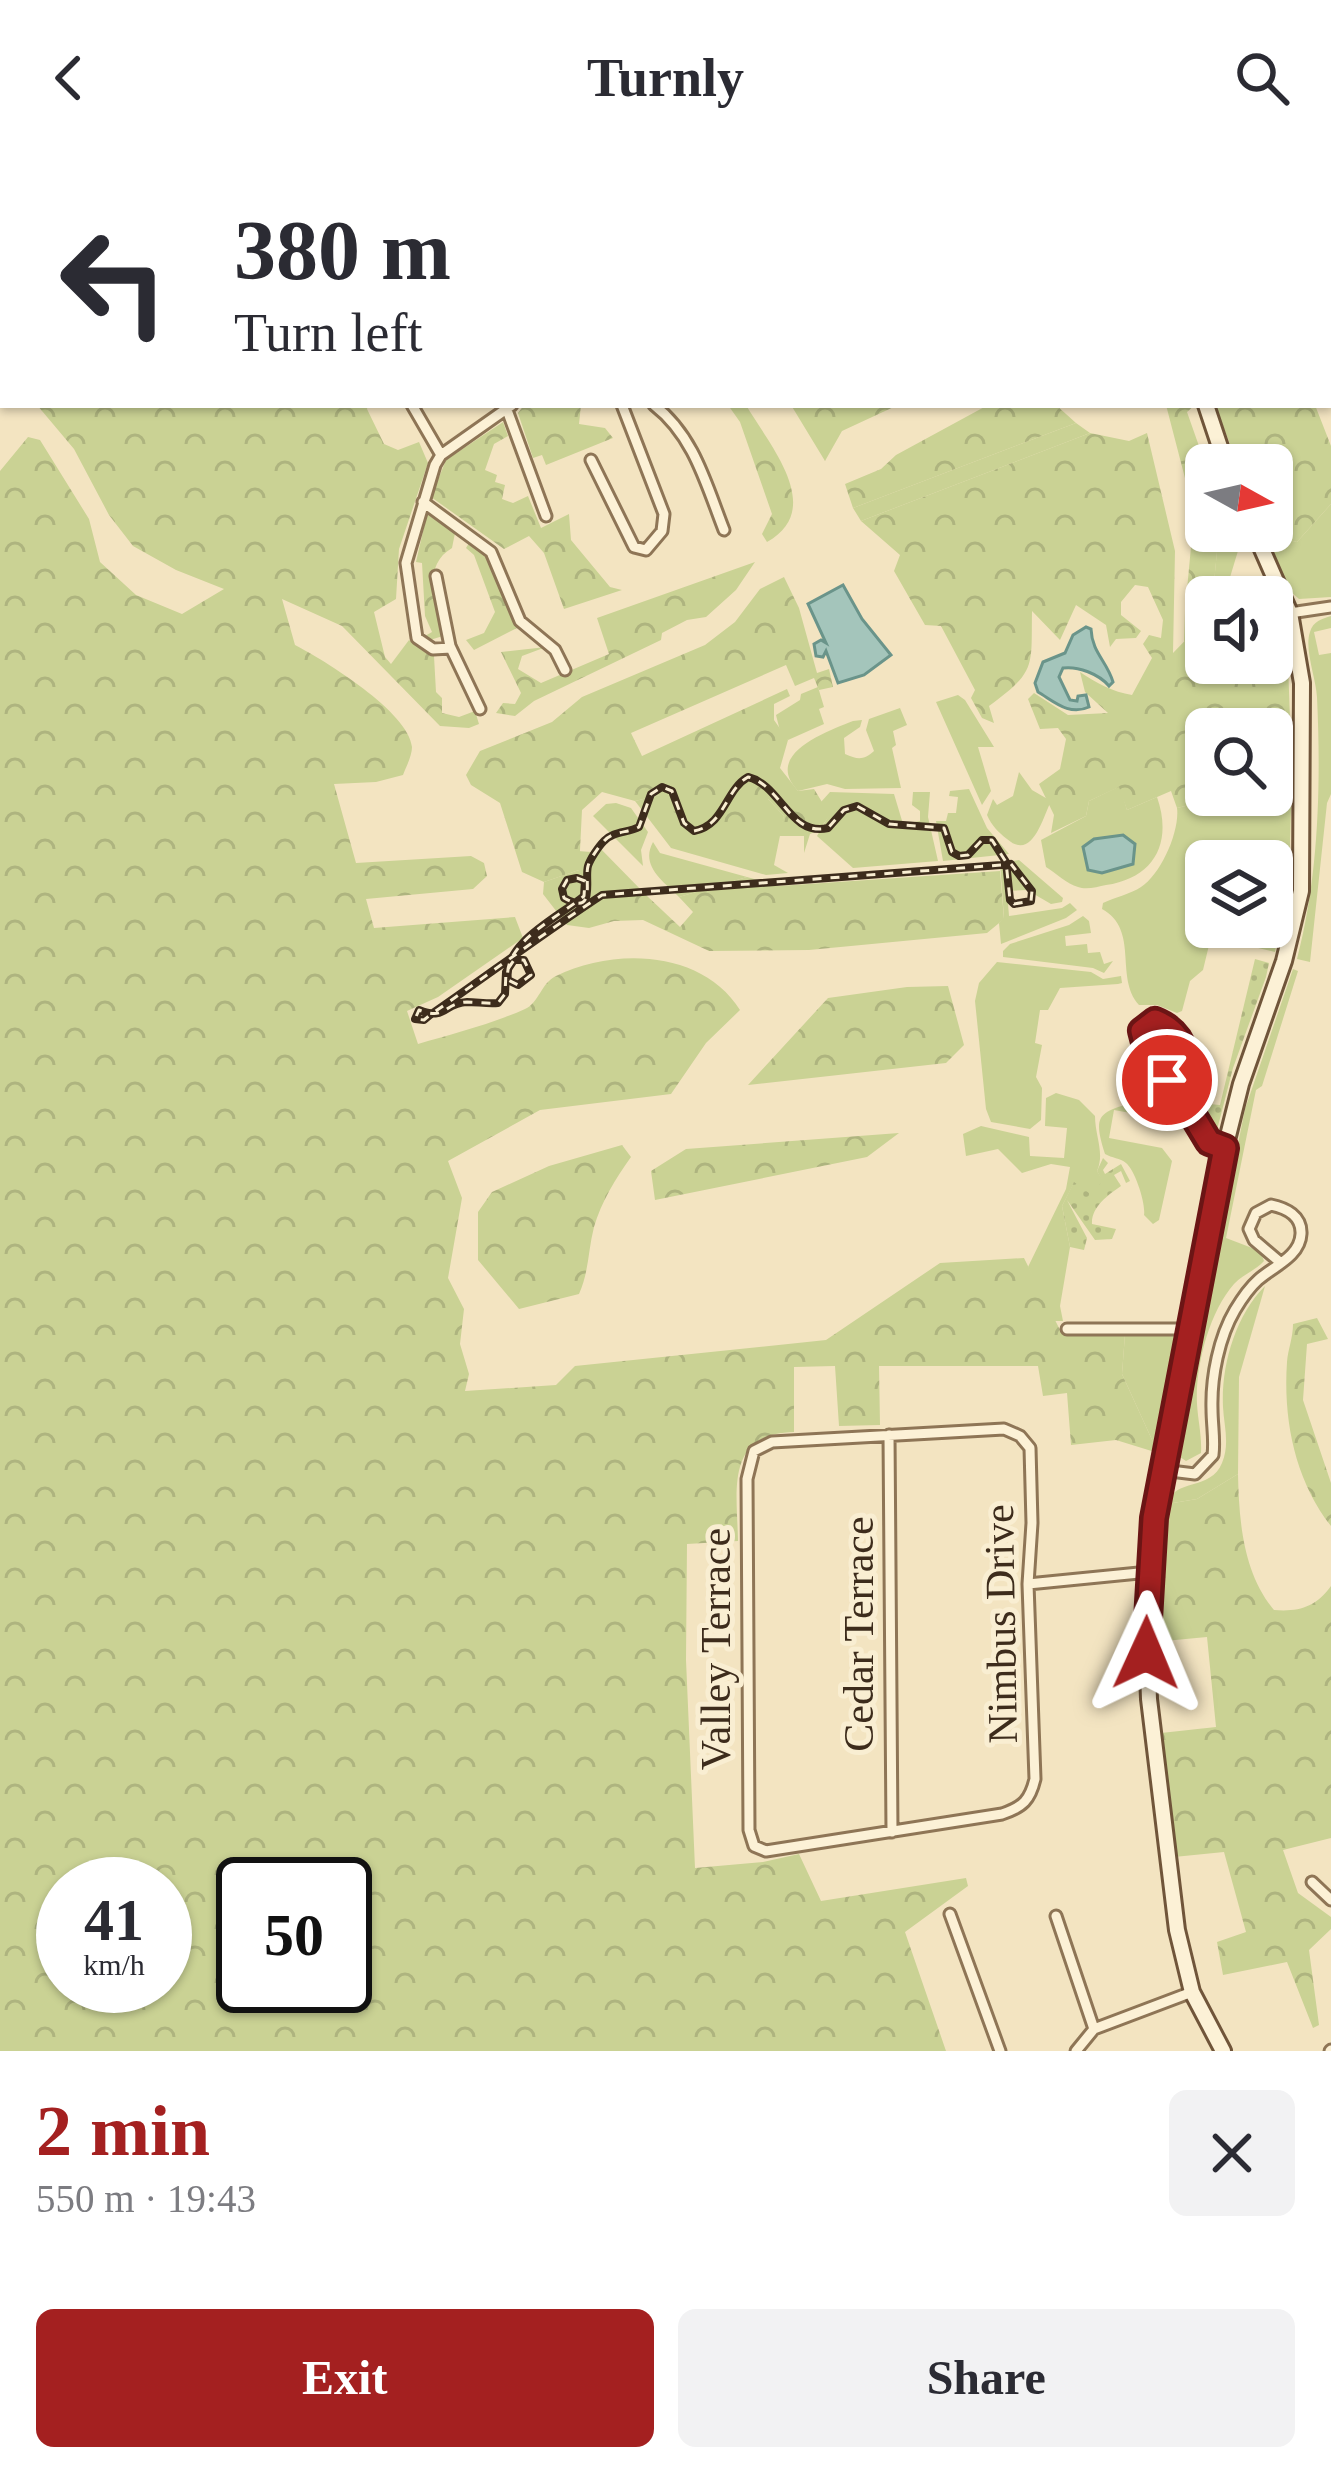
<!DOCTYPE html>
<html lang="en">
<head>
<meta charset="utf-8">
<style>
	:root { --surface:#fff; --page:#f2f2f3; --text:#2b2b33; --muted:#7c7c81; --accent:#a42020 }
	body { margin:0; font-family:"Times New Roman",serif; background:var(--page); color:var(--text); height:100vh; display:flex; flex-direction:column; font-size:45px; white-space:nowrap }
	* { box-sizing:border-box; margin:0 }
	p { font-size:39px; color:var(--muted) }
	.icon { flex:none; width:66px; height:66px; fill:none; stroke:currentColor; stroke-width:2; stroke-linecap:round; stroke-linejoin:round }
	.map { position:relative; height:1895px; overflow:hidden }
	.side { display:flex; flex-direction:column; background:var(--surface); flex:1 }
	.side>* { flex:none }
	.banner { position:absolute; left:0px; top:0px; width:1332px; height:252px; box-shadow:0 3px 9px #0004; background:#fff; color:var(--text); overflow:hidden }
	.needle { width:78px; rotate:98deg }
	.controls { position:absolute; left:1185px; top:288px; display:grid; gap:24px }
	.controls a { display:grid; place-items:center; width:108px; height:108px; border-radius:18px; background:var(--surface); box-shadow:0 3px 9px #0004; font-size:60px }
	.speed { position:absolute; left:36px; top:1701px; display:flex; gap:24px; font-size:60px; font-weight:700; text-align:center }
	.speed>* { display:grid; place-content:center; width:156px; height:156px; border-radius:50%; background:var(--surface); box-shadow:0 3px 9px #0004; line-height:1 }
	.speed small { font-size:30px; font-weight:400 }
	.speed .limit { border:6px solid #111; border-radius:18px; background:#fff; color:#111 }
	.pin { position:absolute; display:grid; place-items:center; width:102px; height:102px; color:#fff; margin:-51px; border:6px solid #fff; border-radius:50%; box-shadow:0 3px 12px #0007 }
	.me { position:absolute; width:132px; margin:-66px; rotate:1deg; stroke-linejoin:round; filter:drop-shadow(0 0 9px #0008) }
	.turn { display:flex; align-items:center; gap:42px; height:252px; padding:0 36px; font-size:54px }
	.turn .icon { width:156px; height:156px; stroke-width:2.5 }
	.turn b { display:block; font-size:84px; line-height:102px }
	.round { display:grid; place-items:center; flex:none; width:126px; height:126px; border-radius:18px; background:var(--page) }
	.summary { display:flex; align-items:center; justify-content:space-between; height:204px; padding:0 36px }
	h1 { font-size:72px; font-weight:700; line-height:90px; color:var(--accent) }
	.button { display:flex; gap:24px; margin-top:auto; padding:24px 36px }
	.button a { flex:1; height:138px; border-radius:18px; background:var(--accent); color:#fff; font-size:48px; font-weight:700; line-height:138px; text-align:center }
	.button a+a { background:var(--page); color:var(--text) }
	header { display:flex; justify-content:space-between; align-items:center; height:156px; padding:0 36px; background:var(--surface); font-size:54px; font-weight:700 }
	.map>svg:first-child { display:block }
	.grass { fill:#cad294; fill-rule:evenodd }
	.forest { fill:url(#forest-crowns); fill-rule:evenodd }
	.garden { fill:url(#garden-dots) }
	.water { fill:#a4c5bb; stroke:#6a948a; stroke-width:3 }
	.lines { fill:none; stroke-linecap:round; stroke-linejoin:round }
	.street-casing { stroke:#8e7556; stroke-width:15 }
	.secondary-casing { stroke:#70553a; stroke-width:20 }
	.street { stroke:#fcf1d6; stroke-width:9 }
	.secondary { stroke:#fcf1d6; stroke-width:14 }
	.rail-casing { stroke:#3d2c1c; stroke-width:8 }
	.rail { stroke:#f9eed2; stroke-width:3; stroke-dasharray:9; stroke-linecap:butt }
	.route-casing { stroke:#6b1515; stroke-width:30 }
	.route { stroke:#a42020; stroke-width:21 }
	.labels { text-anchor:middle; stroke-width:10; stroke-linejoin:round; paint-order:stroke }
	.street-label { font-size:42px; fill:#3d2c1c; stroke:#f9eed2 }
</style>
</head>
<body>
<header><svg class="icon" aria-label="back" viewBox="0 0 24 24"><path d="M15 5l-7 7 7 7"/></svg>Turnly<svg class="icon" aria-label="search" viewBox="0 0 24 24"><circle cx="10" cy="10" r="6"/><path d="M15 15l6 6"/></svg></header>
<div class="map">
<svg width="1331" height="1895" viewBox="0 0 1331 1895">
	<defs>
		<pattern id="forest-crowns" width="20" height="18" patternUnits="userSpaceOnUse" patternTransform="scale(3)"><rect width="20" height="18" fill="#cad294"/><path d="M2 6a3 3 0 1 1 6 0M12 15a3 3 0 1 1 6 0" fill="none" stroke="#aeb47f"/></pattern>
		<pattern id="garden-dots" width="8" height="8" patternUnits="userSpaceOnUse" patternTransform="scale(3)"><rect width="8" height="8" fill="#cad294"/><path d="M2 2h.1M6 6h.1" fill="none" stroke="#aeb47f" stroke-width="1.8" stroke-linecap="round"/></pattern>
	</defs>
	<rect width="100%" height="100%" fill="#f3e4c1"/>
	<path class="grass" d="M1076 267 1090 277 861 365 853 352Z
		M1331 348V441L1299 443 1290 435 1265 375 1272 374 1285 383 1297 386Z
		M1219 375H1238L1241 385 1224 441H1206V463L1184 486 1185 455 1214 426Z
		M1331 460V472L1314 476 1319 499 1331 497V638L1327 647 1310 806 1297 803C1319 719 1321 627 1317 541 1316 522 1304 493 1310 476 1313 465 1322 463 1331 460Z
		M818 531 824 551 819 553 824 568 788 584 781 579 776 559 800 544 801 538Z
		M958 539 965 544 994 591H978L991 635 982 649 936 546Z
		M900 552 907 569 893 575 896 589 892 592 901 632 845 633 827 628 798 635C763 598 826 576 853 565L862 564 860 571 844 582 845 598C858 604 864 604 874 595L866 574 869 563Z
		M1019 616 1032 634 1051 645C1042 664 1032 705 1007 683 998 676 992 670 987 659L993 643 997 649 1013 640Z
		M1292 619 1289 722 1275 796 1211 781 1203 814 1190 825 1182 855 1177 857 1157 849H1139C1114 821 1140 774 1102 753L1103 747C1115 741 1131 738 1141 731 1161 718 1180 675 1177 652L1232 639H1272V629ZM1206 705H1272V771H1206Z
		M1120 630 1127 654 1157 641C1173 687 1154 722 1106 729 1097 731 1086 734 1078 731 1067 728 1056 717 1046 711L1041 684 1086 660 1089 645Z
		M969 633 987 672 1009 698 943 705 936 665H946L948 657H956L958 641 949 640 950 635Z
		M830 636 894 638 903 668 920 665V655L912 649 913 636H930L928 661 938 705 853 712 817 680 829 659 821 646Z
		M660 639 768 643 784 660 774 709 788 717 766 719 671 692 635 645Z
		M616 647 631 652 648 676 641 694 643 710 593 660 606 648Z
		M653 686 660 697 747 721 679 741C663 725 640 710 653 686Z
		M597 689 646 739 604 743 589 755V772L567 769 543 738 544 726 579 714 578 695 591 696Z
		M1019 704 1063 742 1062 746 1051 748 1027 734 1007 735 1009 760 1062 752 1070 747 1077 754 1066 762 1001 788 999 767 1004 762 1000 707Z
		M1083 760 1089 765 1091 777 1065 780 1066 790 1087 788 1088 797 1100 796 1104 808 1113 805 1104 817 1093 812 1003 801V795L1010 788 1069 769Z
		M997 806 1091 816 1103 823 1121 820 1122 827 1118 828 1060 832 1048 854H1040L1035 887 1042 889 1036 921 1042 932 1041 964 1030 973 991 966 986 953 975 845 979 827Z
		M1293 813 1298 815 1262 930 1256 934 1226 1082 1260 1095 1264 1105C1255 1115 1242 1119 1234 1128 1209 1156 1195 1211 1197 1248 1198 1265 1202 1280 1201 1297L1186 1305 1180 1301 1178 1288 1245 953Z
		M1056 937 1079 944 1095 960C1095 980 1105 997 1097 1015L1104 1026 1089 1038 1074 1027 1062 1050 1070 1091 1060 1150 1063 1165H1053L1028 1111 1066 1033 1070 1011 1051 1008 1022 1017 998 993 966 1000 963 978 981 970 1029 981 1030 1000 1064 1002 1067 972 1045 970 1046 942Z
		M1136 946V958L1114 954 1109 982 1162 992 1172 1005 1159 1064 1153 1068 1144 1059C1146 1048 1135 1014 1126 1007 1120 1002 1112 1002 1105 998 1093 960 1097 956 1136 946Z
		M1265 1130 1239 1221 1238 1318 1197 1343 1167 1348C1174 1322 1211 1335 1222 1307 1230 1288 1224 1270 1223 1251 1221 1210 1235 1160 1265 1130Z
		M1174 1177 1179 1181 1158 1297 1122 1218 1125 1178Z"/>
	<path class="forest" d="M37 249H368L367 253 384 288 398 294 419 286 428 307 399 393 396 443 374 456 385 501 391 508 409 484 434 500 436 536 442 542V557L459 561 475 555 479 568 469 572 440 570 342 470 282 443 295 489C324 504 409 556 412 591 412 600 406 611 403 619L376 626 334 628 356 707 471 700 484 707 487 720 473 733 366 743 374 772 515 761 523 782 438 841 407 855 418 888C452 878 492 868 525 853 539 847 541 827 556 820 614 791 703 794 740 854L706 887 671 938 540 954 448 1005 462 1042 448 1122 464 1153 460 1188 469 1218 465 1235 556 1229 575 1210 826 1184 940 1107 1024 1102 1062 1178H1125L1122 1218 1158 1297 1116 1284 1071 1289 1067 1237 1043 1240 1038 1210H879L880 1269 839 1270 835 1210 794 1211V1276C725 1278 737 1333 738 1385L687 1388 686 1504 695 1712 763 1706 799 1698 821 1745 966 1722 968 1730 905 1776 946 1895H0V315L28 281 40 284 89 363 100 406 136 439 182 458 224 433 176 414 133 390 109 359 74 293ZM165 1728V1830H63V1728ZM243 1728H345V1830H243Z
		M524 249H581L579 268 605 272 613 282 546 309 542 299 533 302 518 257Z
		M728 249H746C770 290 826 353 767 386L762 378 772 358 740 266Z
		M791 249H898L842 275 825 305Z
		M988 249H1056L1076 267 853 352 845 328 881 313 896 299Z
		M1166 249H1195L1187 256 1206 310V375H1219L1214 427 1185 455 1192 380 1186 326Z
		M1215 249H1315L1331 290V348L1297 386 1285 383 1272 374V309H1238Z
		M503 266 508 280 494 288 485 314 497 319 495 326 505 329 502 343 513 347 528 340 541 372 569 358 571 384 610 431 622 434 564 453 544 397 529 380 504 393 431 341 446 304Z
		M1090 277 1129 285 1147 277 1175 395 1173 497 1206 463V507H1272V459L1288 507 1292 619 1272 629V573H1206V639H1232L1177 652 1171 635 1127 654 1119 631 1089 645 1086 660 1051 677 1054 659 1039 628 1060 613 1066 583 1058 572 1040 573 1028 543 1034 537 1068 559 1108 557 1085 536 1080 516C1096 527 1113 536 1132 539L1152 502 1143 488 1149 479 1161 482 1163 464 1148 431 1135 429 1121 446V459L1141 475 1136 482 1116 483 1110 491 1106 469 1076 449 1060 484 1032 455C1031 511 1037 515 989 550L994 567 982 562 971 542 975 534 941 470 925 469 894 415 900 399 861 365Z
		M427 358 455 377 452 392C420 411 437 449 443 480L430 484 425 480 432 476 425 460 422 407 416 406Z
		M469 387 487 401 519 471 474 494 466 484 484 477 495 456 474 399 466 392Z
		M755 406 736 434 706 461 687 464 662 477 661 484 534 545 515 560 496 557 503 547 515 548 521 537 501 496 546 491 522 500 518 513 541 527 609 498 597 462Z
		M784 421 799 452 817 517 829 513 833 531 819 534 814 522 795 530 786 509 631 577 642 600 787 533 790 540 774 548V564L788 584 780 612 798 635 814 633 830 659 819 674 810 678 804 697V680H778L784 660 768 643 741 673C713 669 672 668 660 639L635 645 602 636 582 654 579 714 544 726 522 716 500 647 471 629 466 619 480 595 552 566 582 541 705 489 735 466 760 433Z
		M1000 715 1004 763 987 777 809 794 709 795 643 764 614 765 589 772V755L604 742 646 739 680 771 693 756 679 741 747 721 779 730Z
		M948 830 964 889 946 907 748 929 828 842 907 831Z
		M899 977 867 1001 655 1044 651 1015 686 993Z
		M622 989 631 1001C616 1022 601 1046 594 1071 588 1094 589 1116 579 1138L519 1153 478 1104V1056L492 1036 549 1010Z
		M1317 1162 1328 1183 1307 1188 1303 1244 1331 1327V1370C1295 1324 1283 1264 1287 1206 1288 1193 1293 1182 1293 1168Z
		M1238 1318C1239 1365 1243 1417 1274 1454 1299 1456 1316 1451 1331 1430V1682L1283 1694 1298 1737 1331 1761V1773L1309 1794 1319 1869 1313 1872 1287 1806 1223 1819 1217 1786 1246 1776 1224 1696 1174 1701 1161 1577 1216 1571 1207 1481 1154 1486 1155 1442 1167 1348 1197 1343Z"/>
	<path class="garden" d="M1255 803 1269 807 1266 821 1233 912 1217 974 1212 976 1203 960 1209 948 1220 949Z
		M1103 1002 1108 1007 1103 1014 1105 1018 1121 1008 1130 1025 1126 1027 1121 1015 1114 1019 1121 1030C1108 1039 1091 1051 1092 1068L1116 1073 1112 1083 1095 1084 1067 1044 1087 1082 1084 1094 1070 1091 1062 1050 1074 1026 1089 1037 1103 1026 1097 1015Z"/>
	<path class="water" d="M843 429 862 463 891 499 864 519 838 527 826 495 823 501 816 500 814 488 821 484 826 487 808 448Z
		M1086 471 1091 473C1092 497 1107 505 1113 526L1109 530C1099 518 1078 510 1063 512L1059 521 1070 544 1077 545 1078 540 1086 539 1089 551C1069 560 1055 546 1038 536L1035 527 1043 506 1065 497 1073 479Z
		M1123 679 1135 688 1133 708 1102 717 1088 714 1083 691 1094 683Z"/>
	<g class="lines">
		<defs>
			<path id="street" d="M330 0 334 3
				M459 0V3
				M518 0 521 3
				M624 0 626 3
				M764 0 765 3
				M706 3 712 0
				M412 249 441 299
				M654 249C694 280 706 328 724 374
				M507 254 546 360
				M591 304 634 391 646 394 662 375 664 358 622 249
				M423 346 491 396 520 465 555 494 565 514
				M436 420 450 490 480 553
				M1290 457 1331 451
				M451 492 433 493 417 482 406 407 435 309 441 299 512 249
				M1155 865C1187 878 1190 909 1180 938 1164 920 1143 901 1142 875Z
				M1180 938 1209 986 1225 992
				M1067 1173H1189
				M1004 1273 1020 1280 1030 1292 1032 1367 1028 1428 1035 1623C1030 1644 1023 1651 1002 1658L766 1695 754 1690 749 1674 747 1323 754 1295 772 1286Z
				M889 1279 892 1676
				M1162 1314 1195 1318 1213 1299C1215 1284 1212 1269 1212 1253 1211 1221 1219 1181 1235 1154 1241 1144 1249 1132 1258 1124 1272 1111 1300 1101 1301 1078 1302 1060 1286 1052 1271 1049L1256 1057 1249 1073 1254 1084 1281 1107
				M1028 1428 1149 1416
				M1312 1726 1331 1744
				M950 1758 1000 1895
				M1056 1760 1094 1873
				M1076 1895 1094 1873 1192 1836
				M1330 1895 1331 1894"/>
			<path id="secondary" d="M1122 0 1123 3
				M1206 249 1226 309
				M1223 1895 1192 1836 1177 1774 1149 1543 1146 1464 1162 1314 1225 992 1241 928 1284 805 1301 735 1302 527 1290 457 1254 375"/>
		</defs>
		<use href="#street" class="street-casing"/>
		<use href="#secondary" class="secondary-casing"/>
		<use href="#street" class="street"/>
		<use href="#secondary" class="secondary"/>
		<defs>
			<path id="rail" d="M1001 709 602 739C544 777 488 819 430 859L424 864 415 863 419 854C447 865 443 847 467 846 477 846 488 848 498 847L505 838 506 816 514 804H524L531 819 518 829 508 824C502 787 559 761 584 740L585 725 577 722 567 724 562 733 564 742C597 761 584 724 588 710 590 703 599 690 604 685 613 675 628 677 639 671L651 638 662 631 672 635 684 667 694 675C725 669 725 634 748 621 781 629 790 681 828 672L844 654 857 650 889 668 944 672 952 696 959 700 968 699 982 684H992L1006 706 1010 744 1014 748 1031 745 1032 735 1011 708"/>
		</defs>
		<use href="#rail" class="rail-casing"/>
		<use href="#rail" class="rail"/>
	</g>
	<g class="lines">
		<defs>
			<path id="route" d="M1146 1497 1154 1362 1225 992 1209 986 1180 938C1191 908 1187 878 1155 865L1142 875 1148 898 1167 924"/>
		</defs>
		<use href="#route" class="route-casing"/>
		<use href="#route" class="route"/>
	</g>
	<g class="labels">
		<g class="street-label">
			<text transform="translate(1000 1468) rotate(-91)" y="15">Nimbus Drive</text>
			<text transform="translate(858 1478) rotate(-90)" y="15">Cedar Terrace</text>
			<text transform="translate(715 1493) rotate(-90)" y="15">Valley Terrace</text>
		</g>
	</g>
</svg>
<div class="controls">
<a><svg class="needle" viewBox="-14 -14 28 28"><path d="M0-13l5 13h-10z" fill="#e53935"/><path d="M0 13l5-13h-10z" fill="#7c7c81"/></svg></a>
<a><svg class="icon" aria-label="sound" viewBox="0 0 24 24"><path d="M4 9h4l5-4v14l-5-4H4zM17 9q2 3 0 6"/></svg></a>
<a><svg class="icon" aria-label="search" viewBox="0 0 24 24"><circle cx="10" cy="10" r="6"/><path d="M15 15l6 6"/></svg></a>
<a><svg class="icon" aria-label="layers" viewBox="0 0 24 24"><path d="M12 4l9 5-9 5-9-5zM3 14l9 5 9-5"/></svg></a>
</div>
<div class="speed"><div>41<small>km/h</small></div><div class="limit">50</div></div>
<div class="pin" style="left:1167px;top:924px;background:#d93025"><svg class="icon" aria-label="arrive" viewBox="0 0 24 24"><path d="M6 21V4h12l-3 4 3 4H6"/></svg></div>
<svg class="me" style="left:1146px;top:1497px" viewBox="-20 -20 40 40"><path d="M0-17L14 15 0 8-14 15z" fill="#a42020" stroke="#fff" stroke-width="4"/></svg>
<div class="banner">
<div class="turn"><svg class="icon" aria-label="left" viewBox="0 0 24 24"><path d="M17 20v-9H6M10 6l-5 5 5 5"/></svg><div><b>380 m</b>Turn left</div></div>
</div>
</div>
<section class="side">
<div class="summary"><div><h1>2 min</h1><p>550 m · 19:43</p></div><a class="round"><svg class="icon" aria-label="close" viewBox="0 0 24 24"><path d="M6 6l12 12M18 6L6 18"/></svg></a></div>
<div class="button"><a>Exit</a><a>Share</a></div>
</section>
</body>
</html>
